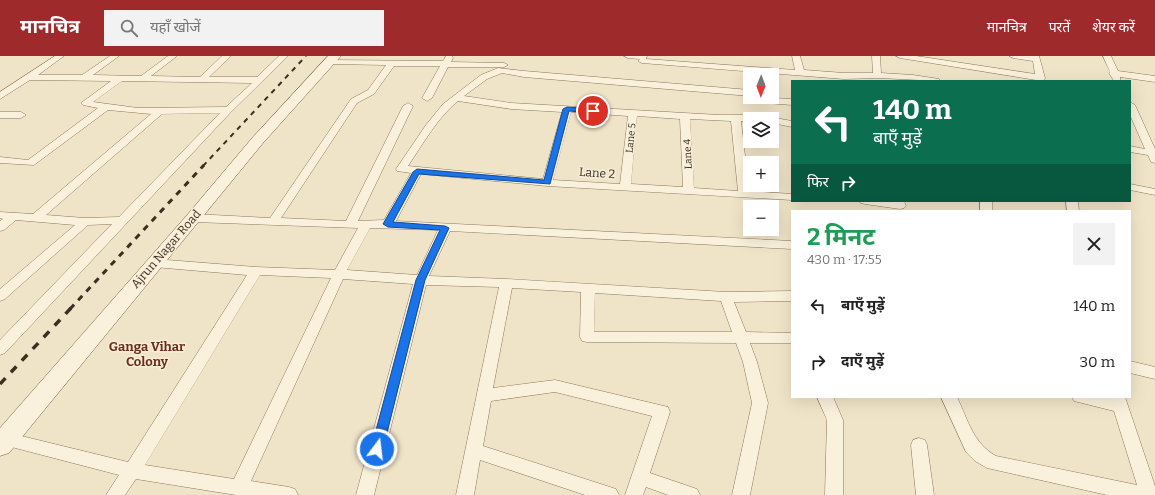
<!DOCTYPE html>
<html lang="hi">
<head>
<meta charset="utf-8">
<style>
	:root { --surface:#fff; --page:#f2f2f2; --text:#222; --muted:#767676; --accent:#9e2a2b }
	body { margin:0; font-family:Bitter,"Noto Sans Devanagari",serif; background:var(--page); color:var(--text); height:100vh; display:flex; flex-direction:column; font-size:15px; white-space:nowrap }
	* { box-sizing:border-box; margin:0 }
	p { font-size:13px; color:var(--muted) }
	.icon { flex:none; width:22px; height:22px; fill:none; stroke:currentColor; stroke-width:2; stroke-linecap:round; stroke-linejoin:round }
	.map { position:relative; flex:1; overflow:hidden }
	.side { position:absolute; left:791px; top:154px; width:340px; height:188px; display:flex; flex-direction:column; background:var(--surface); border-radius:0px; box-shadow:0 4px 16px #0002 }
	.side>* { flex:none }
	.guide { position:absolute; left:791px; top:24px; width:340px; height:122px; border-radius:0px; box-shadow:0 4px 16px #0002; background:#0b6e4f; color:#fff; overflow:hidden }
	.needle { width:26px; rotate:181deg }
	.fabs { position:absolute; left:743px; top:12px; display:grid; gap:8px }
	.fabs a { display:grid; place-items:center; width:36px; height:36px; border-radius:0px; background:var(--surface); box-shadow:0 4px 16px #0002; font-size:20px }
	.pin { position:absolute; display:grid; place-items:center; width:34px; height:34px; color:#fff; margin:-17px; border:2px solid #fff; border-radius:50%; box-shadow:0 1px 4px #0007 }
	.me { position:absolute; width:44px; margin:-22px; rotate:15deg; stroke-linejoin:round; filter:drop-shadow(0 0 3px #0008) }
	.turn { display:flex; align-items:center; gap:14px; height:84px; padding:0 16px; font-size:18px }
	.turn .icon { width:52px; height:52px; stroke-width:2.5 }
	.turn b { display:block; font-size:28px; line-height:34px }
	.then { display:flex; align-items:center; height:38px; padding:0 16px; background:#0003; gap:8px; font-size:15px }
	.round { display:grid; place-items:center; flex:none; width:42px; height:42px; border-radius:0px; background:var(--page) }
	.summary { display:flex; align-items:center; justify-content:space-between; height:68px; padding:0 16px }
	h1 { font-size:24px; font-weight:700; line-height:30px; color:#1e9e55 }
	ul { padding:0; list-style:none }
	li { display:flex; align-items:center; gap:12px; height:56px; padding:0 16px }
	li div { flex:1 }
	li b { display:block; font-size:15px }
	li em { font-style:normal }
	header { display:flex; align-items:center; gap:24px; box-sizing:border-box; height:56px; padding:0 20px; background:var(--accent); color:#fff }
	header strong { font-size:19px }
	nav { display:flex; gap:22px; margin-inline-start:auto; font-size:14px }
	.search { width:280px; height:36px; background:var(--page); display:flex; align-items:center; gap:10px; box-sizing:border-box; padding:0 14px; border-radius:0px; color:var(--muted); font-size:15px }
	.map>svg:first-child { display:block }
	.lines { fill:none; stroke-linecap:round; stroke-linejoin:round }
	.street-casing { stroke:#8d765c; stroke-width:1 }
	.secondary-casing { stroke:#6f573f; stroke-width:1 }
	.street { fill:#faf1dc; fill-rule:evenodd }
	.secondary { fill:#faf1dc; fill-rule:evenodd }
	.rail-far2 { stroke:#3d2e20; stroke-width:2; stroke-dasharray:5 5; stroke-linecap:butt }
	.rail-far1 { stroke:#3d2e20; stroke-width:3; stroke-dasharray:6 6; stroke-linecap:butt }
	.rail { stroke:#3d2e20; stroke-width:3.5; stroke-dasharray:8 8; stroke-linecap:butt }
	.route { fill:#1a73e8; stroke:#114b97 }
	.labels { text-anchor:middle; stroke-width:3; stroke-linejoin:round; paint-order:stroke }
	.far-street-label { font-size:10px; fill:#3d2e20; stroke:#f7eed8 }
	.street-label { font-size:12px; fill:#3d2e20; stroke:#f7eed8 }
	.neighbourhood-label { font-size:13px; font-weight:bold; fill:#6b2e1e; stroke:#f7eed8 }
</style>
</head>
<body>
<header>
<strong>मानचित्र</strong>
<div class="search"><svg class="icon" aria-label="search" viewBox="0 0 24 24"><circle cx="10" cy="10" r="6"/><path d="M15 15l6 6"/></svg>यहाँ खोजें</div>
<nav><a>मानचित्र</a><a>परतें</a><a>शेयर करें</a></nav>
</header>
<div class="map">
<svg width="1155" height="439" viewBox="0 0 1155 439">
	<rect width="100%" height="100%" fill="#f0e4c8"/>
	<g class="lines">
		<defs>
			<path id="street" d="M55 0H64L38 19H82L110 0H119L93 19 141 20 168 0H177L151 20 200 21 222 0H231L209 21H257L279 0H288L231 56 5 297 0 299V284L112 168 88 169 5 243 0 245V233L75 169 16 164 4 174 0 175V165L3 163 0 162V156L33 158 151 58 108 54 34 109 0 107V101L28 104 98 52 83 49 81 47 111 25 30 24 0 43V36ZM122 25 252 27 226 51 138 52 93 46ZM220 57 119 161 85 162 46 159 162 58Z
				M446 0H452L453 2 451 6 504 7 508 9 504 11H448L432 42 427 45 422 42 440 10H394L374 38 357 47 281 162 346 165 403 50 408 47 413 50 358 165 384 164 411 117 397 115 396 113 426 69 443 48 481 19 498 12 524 15 750 34V40L524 21 502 17 487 23 464 40 511 47 719 59H758L792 65V71L772 67V63H750V65H741L749 135 792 138V144L547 130 421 118 396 165 792 185V193L450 175 429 220 506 223 726 236 792 235V245L734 246 746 276 792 277V287H750L757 306 768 347 750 439H732L752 347 743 306 736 287 587 286 582 285 580 281 581 236 512 232 493 332 555 324 668 351 670 356 650 417 697 433 700 439H668L646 431 643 439H625L652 360 555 336 491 345 483 390 610 431 616 433 619 439H585L480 404 474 439H456L499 231 426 229 374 439H356L413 228 343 223 251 425 289 431 295 433 298 439H236L136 423 125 439H106L119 419 0 388V378L5 376 128 406 247 219 154 211 150 210 148 207 150 204 154 203 256 211 335 214 358 172 194 166 190 164 188 162 190 160 194 158 270 162 351 43 368 34 386 9 330 8 326 6 327 4 443 5ZM458 45 511 53 562 56 543 123 408 110C423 88 437 62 458 45ZM571 56 628 60 620 128 553 124ZM637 60 680 63 683 131 631 128ZM690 63 731 65 738 135 694 132ZM370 172 438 174 417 219 347 214ZM260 219 331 222 234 423 145 409ZM595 237 721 245 732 276H594Z
				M624 0H647L646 3 795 14 792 0H800L804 14 844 17H873L872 0H880L881 17 913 19 939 23 940 25 879 22 844 23 642 7 638 5 640 3 628 2Z
				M896 0H916L1035 18 1033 5 1013 2 1009 0H1039L1045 22 1044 25H1036V24L900 2Z
				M1103 0H1111L1118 15 1155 20V26L1120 21V25H1114L1109 17 1110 16Z
				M752 41 792 43V49L755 46 750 43Z
				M1130 46 1135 49 1155 93V107L1151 106 1148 99 1130 96V90L1145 93 1130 59Z
				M0 56H21L26 59 21 62H0Z
				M1130 128 1155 133V139L1130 134Z
				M859 145H904L906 150 904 152 900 153 865 148 861 147Z
				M980 145H992V155H980Z
				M1066 145H1078L1079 155H1067Z
				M1130 305 1155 311V323L1130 317Z
				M817 341H833L843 364V439H825L827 364Z
				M941 341H957C968 364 973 387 996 400L1137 429 1114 355 1074 345 1072 341H1125L1155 430V439H1107L987 412 975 405 966 396Z
				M919 382 925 384 927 389 934 439H916L911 389 913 384Z"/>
			<path id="secondary" d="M328 0H341L263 87 9 397 0 400V372L188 158 253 81Z"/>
		</defs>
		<use href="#street" class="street-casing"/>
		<use href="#secondary" class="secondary-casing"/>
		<use href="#street" class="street"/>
		<use href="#secondary" class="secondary"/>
		<path class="rail-far2" d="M203 110 306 0"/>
		<path class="rail-far1" d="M70 253 204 109"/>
		<path class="rail" d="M0 328 71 252"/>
	</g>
	<path class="route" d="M567 51 593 53 596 55 593 57 569 55 550 128 419 118 393 166 445 170 449 172 425 224 383 393 381 397 377 398 373 397 371 393 416 224 440 174 388 171 383 168 413 116 417 113 544 124 563 53Z"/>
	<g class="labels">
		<g class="far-street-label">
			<text transform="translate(630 82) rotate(-84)" y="4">Lane 5</text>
			<text transform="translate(687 98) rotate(-93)" y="4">Lane 4</text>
		</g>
		<g class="street-label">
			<text transform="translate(597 117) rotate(4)" y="4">Lane 2</text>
			<text transform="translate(166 193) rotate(-49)" y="4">Ajrun Nagar Road</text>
		</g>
		<g class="neighbourhood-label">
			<text x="147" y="295">Ganga Vihar<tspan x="147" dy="15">Colony</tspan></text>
		</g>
	</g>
</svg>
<div class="fabs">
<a><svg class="needle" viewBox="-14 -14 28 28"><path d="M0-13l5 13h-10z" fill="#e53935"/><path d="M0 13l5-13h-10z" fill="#767676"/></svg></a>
<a><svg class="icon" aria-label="layers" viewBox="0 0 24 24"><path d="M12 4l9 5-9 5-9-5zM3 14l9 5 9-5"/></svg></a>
<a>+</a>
<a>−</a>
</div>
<div class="pin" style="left:593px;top:55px;background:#d93025"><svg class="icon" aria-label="arrive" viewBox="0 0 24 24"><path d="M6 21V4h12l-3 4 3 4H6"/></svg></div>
<svg class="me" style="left:377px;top:393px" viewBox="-20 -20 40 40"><circle r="17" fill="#1a73e8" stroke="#fff" stroke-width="3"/><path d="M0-11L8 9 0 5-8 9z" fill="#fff"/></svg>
<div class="guide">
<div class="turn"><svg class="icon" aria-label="left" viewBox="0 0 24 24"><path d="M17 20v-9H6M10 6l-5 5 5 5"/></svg><div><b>140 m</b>बाएँ मुड़ें</div></div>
<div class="then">फिर<svg class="icon" aria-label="right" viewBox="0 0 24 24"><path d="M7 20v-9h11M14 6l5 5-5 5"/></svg></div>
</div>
<section class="side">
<div class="summary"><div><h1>2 मिनट</h1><p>430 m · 17:55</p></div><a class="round"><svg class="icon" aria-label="close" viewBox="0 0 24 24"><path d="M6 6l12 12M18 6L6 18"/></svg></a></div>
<ul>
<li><svg class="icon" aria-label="left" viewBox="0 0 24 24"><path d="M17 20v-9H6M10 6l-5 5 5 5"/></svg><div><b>बाएँ मुड़ें</b></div><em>140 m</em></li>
<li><svg class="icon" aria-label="right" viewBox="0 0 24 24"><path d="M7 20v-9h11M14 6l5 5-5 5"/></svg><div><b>दाएँ मुड़ें</b></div><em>30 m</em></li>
</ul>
</section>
</div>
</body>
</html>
